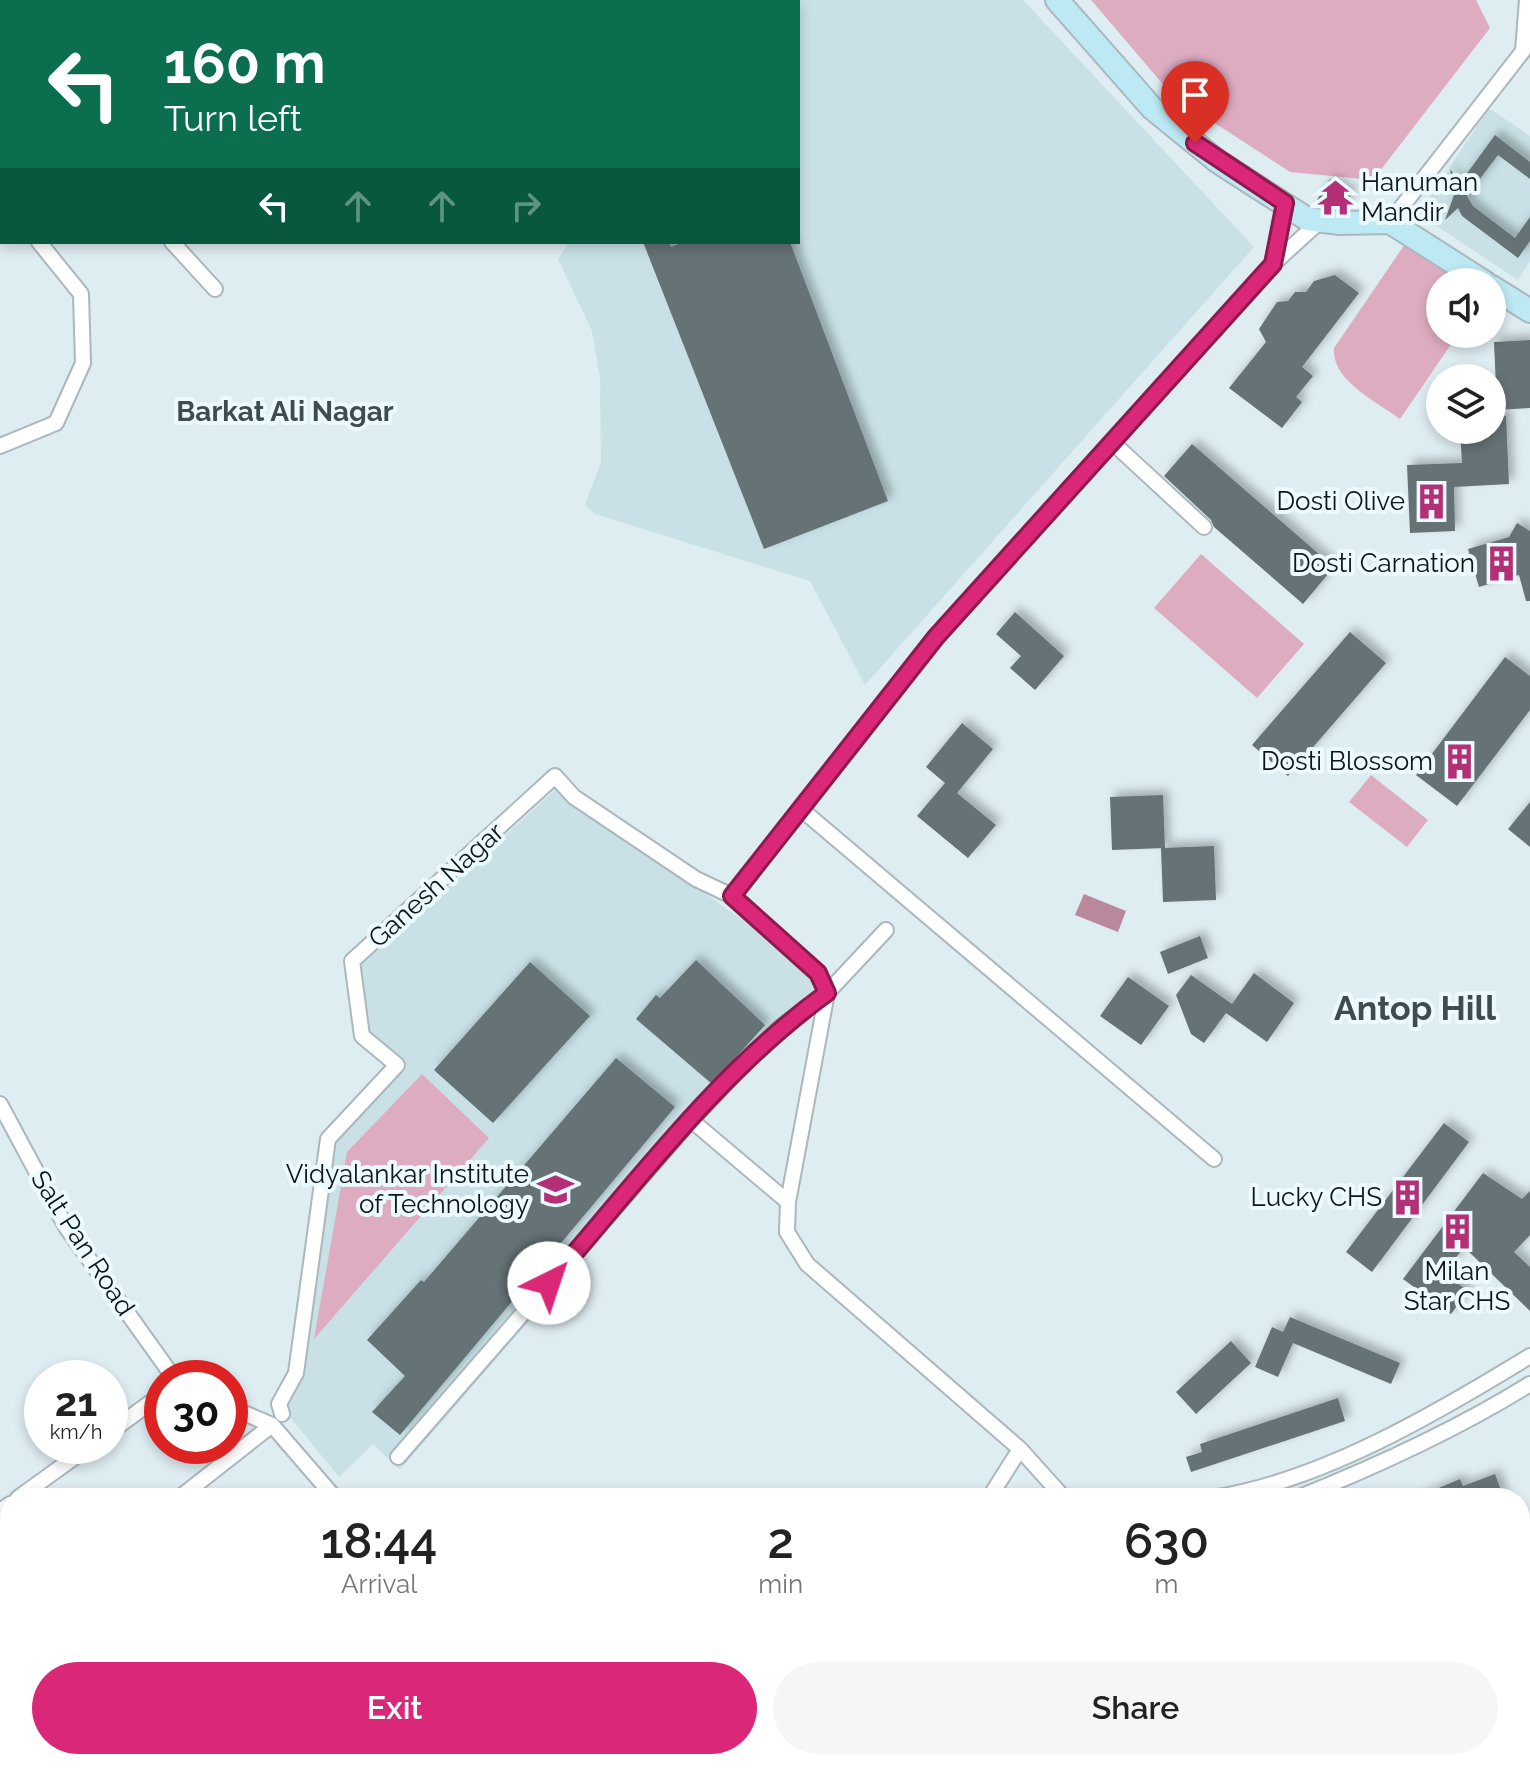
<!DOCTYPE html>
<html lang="en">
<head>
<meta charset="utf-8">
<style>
	:root { --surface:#fff; --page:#f6f6f6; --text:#222; --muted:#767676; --accent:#db2777 }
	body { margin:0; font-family:Raleway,sans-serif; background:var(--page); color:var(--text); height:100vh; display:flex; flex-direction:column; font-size:30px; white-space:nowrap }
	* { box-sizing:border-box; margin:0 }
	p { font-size:26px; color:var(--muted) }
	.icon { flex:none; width:44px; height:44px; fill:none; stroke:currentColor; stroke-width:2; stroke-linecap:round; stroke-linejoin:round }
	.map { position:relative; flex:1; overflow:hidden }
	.sheet { position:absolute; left:0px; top:1488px; width:1530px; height:282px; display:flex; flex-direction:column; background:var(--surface); border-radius:32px 32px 0 0; box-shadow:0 4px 12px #0003 }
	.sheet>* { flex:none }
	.banner { position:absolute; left:0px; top:0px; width:800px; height:244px; box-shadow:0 4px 12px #0003; background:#0b6e4f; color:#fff; overflow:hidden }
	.controls { position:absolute; left:1426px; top:268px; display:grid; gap:16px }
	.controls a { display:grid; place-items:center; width:80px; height:80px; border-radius:50%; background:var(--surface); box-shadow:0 4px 12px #0003; font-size:40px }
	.speed { position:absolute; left:24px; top:1360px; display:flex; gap:16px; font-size:40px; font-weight:700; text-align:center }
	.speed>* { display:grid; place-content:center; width:104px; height:104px; border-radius:50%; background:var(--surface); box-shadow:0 4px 12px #0003; line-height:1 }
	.speed small { font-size:20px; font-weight:400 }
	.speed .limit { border:12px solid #d22; background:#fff; color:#111 }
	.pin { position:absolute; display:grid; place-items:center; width:68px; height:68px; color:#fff; margin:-82px -34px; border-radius:50% 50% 50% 0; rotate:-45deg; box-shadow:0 0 8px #0007 }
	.pin .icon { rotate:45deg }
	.me { position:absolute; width:88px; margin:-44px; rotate:41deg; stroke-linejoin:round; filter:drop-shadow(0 0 6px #0008) }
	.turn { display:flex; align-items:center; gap:28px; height:168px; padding:0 32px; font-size:36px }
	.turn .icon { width:104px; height:104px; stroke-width:2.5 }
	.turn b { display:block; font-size:56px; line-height:68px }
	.lanes { display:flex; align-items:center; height:76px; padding:0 32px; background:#0003; justify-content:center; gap:40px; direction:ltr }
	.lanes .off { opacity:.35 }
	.eta { display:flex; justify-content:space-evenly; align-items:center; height:136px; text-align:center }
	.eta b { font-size:48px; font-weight:600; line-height:56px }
	.action { display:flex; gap:16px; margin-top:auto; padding:16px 32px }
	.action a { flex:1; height:92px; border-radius:48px; background:var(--accent); color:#fff; font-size:32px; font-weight:600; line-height:92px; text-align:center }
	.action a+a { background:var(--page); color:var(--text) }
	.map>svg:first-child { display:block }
	.built { fill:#c8e0e6 }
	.green { fill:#deacc0 }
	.water { fill:#b9889c }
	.building { fill:#657276; filter:url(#shadow) }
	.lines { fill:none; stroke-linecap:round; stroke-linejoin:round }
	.street-casing { stroke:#aab8bd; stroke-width:18 }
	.secondary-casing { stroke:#aab8bd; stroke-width:26 }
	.primary-casing { stroke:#197d93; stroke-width:28 }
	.street { stroke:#fff; stroke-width:14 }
	.secondary { stroke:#bce9f3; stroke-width:22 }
	.primary { stroke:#79d3e7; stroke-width:24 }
	.route-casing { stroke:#8e194d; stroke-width:20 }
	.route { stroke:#db2777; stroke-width:14 }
	.labels { text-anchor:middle; stroke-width:8; stroke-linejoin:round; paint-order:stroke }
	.poi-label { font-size:26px; fill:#0f1416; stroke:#ebfaff; text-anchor:end }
	.street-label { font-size:26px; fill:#0f1416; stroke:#ebfaff }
	.neighbourhood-label { font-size:28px; font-weight:bold; fill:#3e4b4f; stroke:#ebfaff }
	.district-label { font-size:34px; font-weight:bold; fill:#3e4b4f; stroke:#ebfaff }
</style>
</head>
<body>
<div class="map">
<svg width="1530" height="1769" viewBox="0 0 1530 1769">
	<defs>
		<filter id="shadow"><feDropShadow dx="5.5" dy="-5.5" stdDeviation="4" flood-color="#0004"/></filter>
	</defs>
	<rect width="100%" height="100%" fill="#deedf2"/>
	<path class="built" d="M473 0H1023L1254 247 865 685 810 581 595 514 585 505 601 462 600 377 592 331 558 259 569 242H798V2Z
		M1489 108 1530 136V261L1518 280 1419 214Z
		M556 789 818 973 823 982 400 1470 373 1444 339 1477 279 1404 296 1373 328 1139 396 1066 362 1036 352 961 459 878Z"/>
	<path class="green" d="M1091 0H1476L1490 28 1373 180 1290 172 1173 96Z
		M1405 244 1466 282H1440V334H1458L1400 419C1377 402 1331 380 1334 348Z
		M1201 554 1304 644 1257 698 1154 608Z
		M1371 775 1428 820 1407 847 1349 802Z
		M422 1074 489 1138 314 1339 347 1152Z"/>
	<path class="water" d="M1084 894 1126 911 1118 932 1075 915Z"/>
	<path class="building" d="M1495 135 1530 162V179L1498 155 1467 196 1473 206 1515 238 1530 217V241L1518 258 1462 216 1458 208 1445 220 1454 195 1450 169 1460 183Z
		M1330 179 1352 193 1343 209 1330 208 1317 200Z
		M643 242H669L671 247 683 242H790L888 501 764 549Z
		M1335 275 1359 293 1302 367 1313 376 1296 397 1302 402 1282 428 1229 388 1266 342 1259 329 1277 302 1288 301 1295 292H1306L1314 281Z
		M1530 340V408L1497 410 1494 342Z
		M1492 416H1506L1509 484 1454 487 1455 531 1410 533 1407 465 1462 463 1460 430H1492Z
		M1192 444 1334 567 1303 604 1214 527 1211 520 1164 476Z
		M1517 523 1530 531V601H1526L1519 575 1479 587 1468 549 1509 537Z
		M1015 612 1064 656 1035 690 1010 668 1021 656 996 634Z
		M1350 632 1386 663 1288 776 1252 745Z
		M1505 657 1530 676V710L1457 806 1416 775Z
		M962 723 993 749 957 793 996 825 968 858 917 816 945 783 926 767Z
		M1163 795 1165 848 1112 850 1110 797Z
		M1530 802V847L1508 829Z
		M1214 846 1216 900 1163 902 1161 848Z
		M1200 936 1208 958 1168 974 1160 952Z
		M696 960 765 1025 712 1084 636 1019 656 995 660 998Z
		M530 962 590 1016 493 1123 434 1070Z
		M1254 973 1294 1003 1267 1042 1226 1013 1204 1043 1191 1034 1176 995 1191 975 1232 1004Z
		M1128 977 1169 1006 1141 1045 1100 1016Z
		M616 1058 675 1107 400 1435 372 1412 405 1376 367 1340 421 1280 424 1282Z
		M1444 1123 1469 1142 1372 1272 1346 1252Z
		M1483 1173 1522 1199 1530 1191V1235L1514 1252 1530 1267V1311L1464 1247 1444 1273 1468 1291 1451 1314 1403 1279Z
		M1290 1317 1400 1363 1391 1384 1293 1343 1278 1377 1255 1367 1272 1327 1283 1332Z
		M1231 1341 1251 1363 1196 1414 1176 1392Z
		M1338 1398 1345 1421 1191 1472 1186 1457 1202 1452 1200 1444Z
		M1495 1474 1504 1498H1415L1460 1479 1463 1486Z"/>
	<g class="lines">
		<defs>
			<path id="street" d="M118 0 120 2
				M1390 222 1523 51 1527 0
				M172 242 215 289
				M1273 264 1285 203
				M1112 442 1204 527
				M0 446 56 423 83 363 81 294 39 242
				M801 809 1214 1159
				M732 896 936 637 1273 264 1320 221
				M0 1104 66 1227 174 1378
				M691 1120 788 1202
				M230 1407 272 1425 335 1498
				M282 1414 279 1404 296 1373 328 1139 397 1065 362 1036 352 961 555 776 574 797 696 879 732 896 818 973 827 993 788 1202 787 1232 807 1264 1020 1449 1064 1498
				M110 1432 162 1394
				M398 1457 691 1120 779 1028 827 993 886 930
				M18 1498 90 1446
				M179 1498 272 1425
				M989 1498 1020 1449
				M1211 1498C1320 1482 1437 1413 1530 1356
				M1297 1498C1377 1466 1456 1430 1530 1384
				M0 1511 10 1504
				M0 1679 10 1669
				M1520 1679 1530 1666
				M1520 1726 1530 1714
				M659 1760 672 1769
				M1338 1760 1348 1769
				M191 1769 196 1760
				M589 1769 596 1760
				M777 1769 785 1760
				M1455 1769 1461 1760
				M1481 1769 1492 1760"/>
			<path id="secondary" d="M1057 0 1152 108 1217 161 1307 219 1340 223 1390 222 1484 282
				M1492 287 1530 311"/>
			<path id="primary" d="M153 2 155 0
				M178 2 180 0
				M0 171 2 169
				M0 206 2 204"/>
		</defs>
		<use href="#street" class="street-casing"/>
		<use href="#secondary" class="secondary-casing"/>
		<use href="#primary" class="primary-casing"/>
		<use href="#street" class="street"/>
		<use href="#secondary" class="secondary"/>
		<use href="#primary" class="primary"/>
	</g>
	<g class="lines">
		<defs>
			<path id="route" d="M549 1283C636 1183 719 1071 827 993L818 973 732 896 936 637 1273 264 1285 203 1195 143"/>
		</defs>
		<use href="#route" class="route-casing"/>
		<use href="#route" class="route"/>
	</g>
	<defs>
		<symbol id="temple-bare" viewBox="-9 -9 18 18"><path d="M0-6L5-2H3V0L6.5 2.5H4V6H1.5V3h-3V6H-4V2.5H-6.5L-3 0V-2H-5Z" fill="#b32f76" stroke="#ebfaff" stroke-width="2.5" paint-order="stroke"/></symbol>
		<symbol id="building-bare" viewBox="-9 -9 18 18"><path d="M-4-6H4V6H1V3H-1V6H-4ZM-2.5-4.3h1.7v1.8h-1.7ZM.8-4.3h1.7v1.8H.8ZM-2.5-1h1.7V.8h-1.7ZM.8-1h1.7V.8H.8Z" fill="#b32f76" stroke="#ebfaff" stroke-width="2.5" paint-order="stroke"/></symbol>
		<symbol id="university-bare" viewBox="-9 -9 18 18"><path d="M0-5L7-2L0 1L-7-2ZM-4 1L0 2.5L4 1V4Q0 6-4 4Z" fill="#b32f76" stroke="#ebfaff" stroke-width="2.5" paint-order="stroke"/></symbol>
	</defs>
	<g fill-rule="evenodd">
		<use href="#temple-bare" x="1310" y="172" width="51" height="51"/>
		<use href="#building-bare" x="1406" y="476" width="51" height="51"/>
		<use href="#building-bare" x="1476" y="538" width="51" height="51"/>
		<use href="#building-bare" x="1434" y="736" width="51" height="51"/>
		<use href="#university-bare" x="530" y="1164" width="51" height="51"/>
		<use href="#building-bare" x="1382" y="1172" width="51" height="51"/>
		<use href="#building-bare" x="1432" y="1206" width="51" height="51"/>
	</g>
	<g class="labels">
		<g class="poi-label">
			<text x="1361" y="191" text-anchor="start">Hanuman<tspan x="1361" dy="30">Mandir</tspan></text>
			<text x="1405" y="510">Dosti Olive</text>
			<text x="1475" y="572">Dosti Carnation</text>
			<text x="1433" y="770">Dosti Blossom</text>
			<text x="529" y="1183">Vidyalankar Institute<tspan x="529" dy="30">of Technology</tspan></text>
			<text x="1382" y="1206">Lucky CHS</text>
			<text x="1457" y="1280" text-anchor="middle">Milan<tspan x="1457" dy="30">Star CHS</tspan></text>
		</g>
		<g class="street-label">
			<text transform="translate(436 885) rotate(-42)" y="9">Ganesh Nagar</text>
			<text transform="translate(83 1243) rotate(57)" y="9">Salt Pan Road</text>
		</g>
		<g class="neighbourhood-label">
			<text x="285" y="421">Barkat Ali Nagar</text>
		</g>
		<g class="district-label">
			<text x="1415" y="1020">Antop Hill</text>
		</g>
	</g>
</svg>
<div class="controls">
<a><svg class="icon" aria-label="sound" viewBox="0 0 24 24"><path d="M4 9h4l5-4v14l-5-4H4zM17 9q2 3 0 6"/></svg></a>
<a><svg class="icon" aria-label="layers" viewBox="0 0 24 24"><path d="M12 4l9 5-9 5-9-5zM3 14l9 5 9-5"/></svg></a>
</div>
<div class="speed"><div>21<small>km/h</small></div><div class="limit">30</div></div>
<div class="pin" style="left:1195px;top:143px;background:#d93025"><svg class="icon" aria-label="arrive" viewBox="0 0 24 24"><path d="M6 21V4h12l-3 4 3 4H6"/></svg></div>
<svg class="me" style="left:549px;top:1283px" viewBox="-20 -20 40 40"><circle r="19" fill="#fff"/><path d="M0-13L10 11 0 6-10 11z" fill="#db2777"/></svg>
<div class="banner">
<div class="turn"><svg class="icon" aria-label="left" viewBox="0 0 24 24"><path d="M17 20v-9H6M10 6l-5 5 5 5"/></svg><div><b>160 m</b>Turn left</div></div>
<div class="lanes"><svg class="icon" aria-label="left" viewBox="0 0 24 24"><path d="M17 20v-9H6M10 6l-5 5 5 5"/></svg><svg class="icon off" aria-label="ahead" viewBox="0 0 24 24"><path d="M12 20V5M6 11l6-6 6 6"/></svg><svg class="icon off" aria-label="ahead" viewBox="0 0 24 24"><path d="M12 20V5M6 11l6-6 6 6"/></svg><svg class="icon off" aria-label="right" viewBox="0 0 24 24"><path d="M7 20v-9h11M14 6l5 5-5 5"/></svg></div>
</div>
<section class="sheet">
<div class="eta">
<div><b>18:44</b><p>Arrival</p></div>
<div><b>2</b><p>min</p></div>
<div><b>630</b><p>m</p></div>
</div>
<div class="action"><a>Exit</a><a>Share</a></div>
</section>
</div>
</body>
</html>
